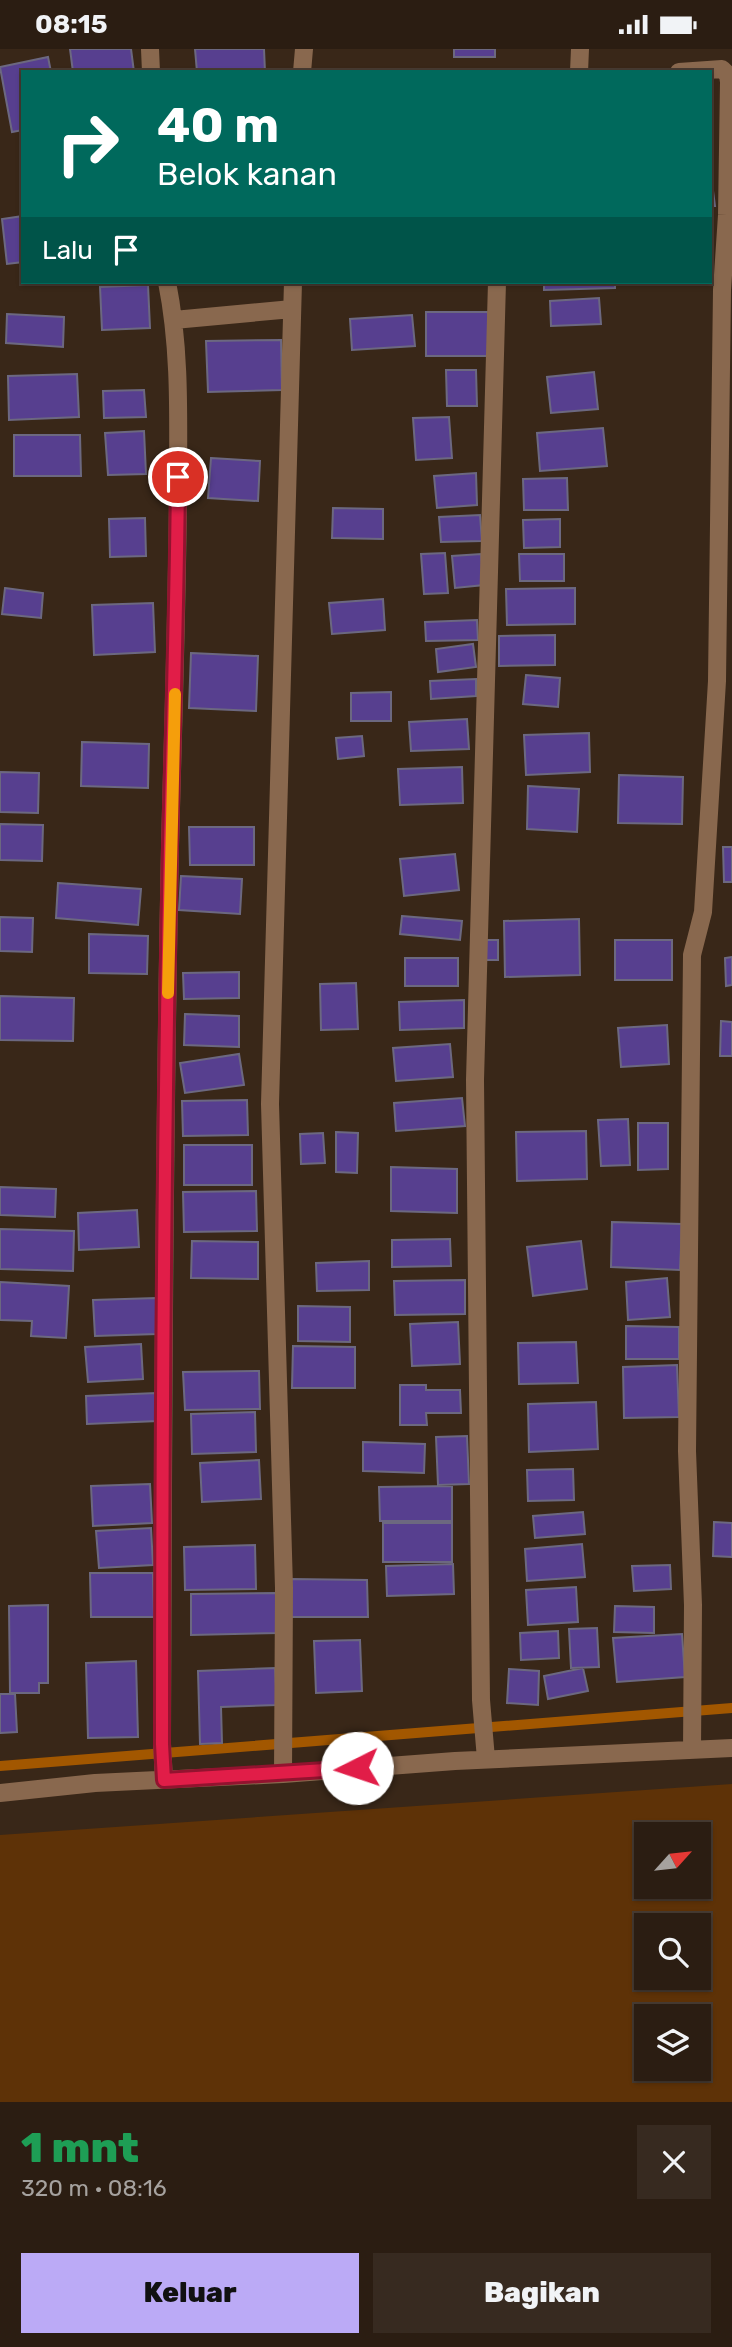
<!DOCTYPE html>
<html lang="id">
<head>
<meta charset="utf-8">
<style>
	:root { --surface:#2b1d12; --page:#372a20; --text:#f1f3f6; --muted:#a6a29f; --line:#473b32; --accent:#bbaaf6 }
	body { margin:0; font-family:Rubik,sans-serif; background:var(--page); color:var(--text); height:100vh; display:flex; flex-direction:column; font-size:26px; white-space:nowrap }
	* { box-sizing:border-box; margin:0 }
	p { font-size:23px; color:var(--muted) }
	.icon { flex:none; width:38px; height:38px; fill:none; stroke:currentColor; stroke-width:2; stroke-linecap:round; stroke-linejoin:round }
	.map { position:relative; height:2053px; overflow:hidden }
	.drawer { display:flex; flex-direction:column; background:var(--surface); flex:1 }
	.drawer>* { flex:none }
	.top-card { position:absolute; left:21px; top:21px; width:691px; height:214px; border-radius:0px; box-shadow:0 2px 5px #0004,0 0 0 2px var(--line); background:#00695c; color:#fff; overflow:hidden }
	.needle { width:46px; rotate:63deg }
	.buttons { position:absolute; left:634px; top:1773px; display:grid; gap:14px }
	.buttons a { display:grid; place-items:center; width:77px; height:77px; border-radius:0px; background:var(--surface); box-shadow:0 2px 5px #0004,0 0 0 2px var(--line); font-size:35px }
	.pin { position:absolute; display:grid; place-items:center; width:60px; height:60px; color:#fff; margin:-30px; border:4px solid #fff; border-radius:50%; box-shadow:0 2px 7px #0007 }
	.me { position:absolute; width:77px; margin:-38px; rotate:266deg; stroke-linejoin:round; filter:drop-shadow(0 0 5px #0008) }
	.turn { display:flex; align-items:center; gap:24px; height:147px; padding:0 21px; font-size:32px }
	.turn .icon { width:91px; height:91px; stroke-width:2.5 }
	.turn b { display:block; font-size:49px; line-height:60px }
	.then { display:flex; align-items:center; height:66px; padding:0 21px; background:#0003; gap:14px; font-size:26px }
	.round { display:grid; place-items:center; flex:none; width:74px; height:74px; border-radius:0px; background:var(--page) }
	.overview { display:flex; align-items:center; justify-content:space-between; height:119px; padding:0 21px }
	h1 { font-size:42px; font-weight:800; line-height:52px; color:#1e9e55 }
	.primary-button { display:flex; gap:14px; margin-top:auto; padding:14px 21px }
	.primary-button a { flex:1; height:80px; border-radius:0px; background:var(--accent); color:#111; font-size:28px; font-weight:800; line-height:80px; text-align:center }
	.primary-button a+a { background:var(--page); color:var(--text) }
	.status { display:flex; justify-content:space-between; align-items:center; height:49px; padding:0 35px; background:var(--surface); direction:ltr }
	.status svg { height:19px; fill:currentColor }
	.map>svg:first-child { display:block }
	.green { fill:#5e3207; fill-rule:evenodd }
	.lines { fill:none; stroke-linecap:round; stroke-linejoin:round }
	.stream { stroke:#a25700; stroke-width:10 }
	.building { fill:#573f8f; stroke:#6c6880; stroke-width:2 }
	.minor { stroke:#89684e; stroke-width:18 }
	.route-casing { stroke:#92132f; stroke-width:18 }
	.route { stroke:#e11d48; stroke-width:12 }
	.slow { stroke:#f59e0b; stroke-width:12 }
</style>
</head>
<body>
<div class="status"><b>08:15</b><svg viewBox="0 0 49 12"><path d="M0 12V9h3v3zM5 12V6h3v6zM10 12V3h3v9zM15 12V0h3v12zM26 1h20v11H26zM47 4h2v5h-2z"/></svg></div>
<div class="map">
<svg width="732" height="2053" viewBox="0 0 732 2053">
	<rect width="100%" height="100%" fill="#392718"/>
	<path class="green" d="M732 1735V2053H0V1786ZM646 1785H698V1838H646ZM646 1876H698V1928H646ZM646 1967H698V2020H646Z"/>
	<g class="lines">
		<path class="stream" d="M0 1717 732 1659"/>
	</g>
	<path class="building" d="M70 0H131L134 23H73Z
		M195 0H264L265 23H197Z
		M454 0H495V8H454Z
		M48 8 51 23H23V81L12 83 0 18Z
		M710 119 715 157H710Z
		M23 167V213L7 215 2 170Z
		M544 233H615V239L544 241Z
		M148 236 150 279 102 281 100 238Z
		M599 249 601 275 551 277 550 252Z
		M426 263H488V307H426Z
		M7 265 64 268 63 298 6 294Z
		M412 266 415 297 352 301 350 270Z
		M281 291 282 341 208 343 206 292Z
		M446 321H476L477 357H447Z
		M594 323 598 360 551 364 547 328Z
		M77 325 79 368 9 371 8 327Z
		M144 341 146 368 104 369 103 342Z
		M449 368 452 409 416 411 413 369Z
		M603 379 607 417 540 422 537 384Z
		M144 382 146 425 108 426 105 384Z
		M14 386H80L81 427H14Z
		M211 409 260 412 258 452 208 449Z
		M476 424 477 456 437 459 434 427Z
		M567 429 568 461H524L523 430Z
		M333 459 383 460V490L332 489Z
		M480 466 482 492 441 493 439 468Z
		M145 469 146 507 110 508 109 470Z
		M560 470V498L524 499 523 471Z
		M445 504 448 544 424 545 421 505Z
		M481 505 484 536 455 539 452 507Z
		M519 505H564V532H520Z
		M5 539 43 544 41 569 2 565Z
		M575 539V575L507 576 506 540Z
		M383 550 385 581 332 585 329 554Z
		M153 554 155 603 94 606 92 556Z
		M477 571 478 591 426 592 425 573Z
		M555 586V616L499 617V587Z
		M473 595 476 618 438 623 436 600Z
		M191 604 258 607 256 662 189 659Z
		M526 626 560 629 558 658 523 655Z
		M476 630V647L431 650 430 632Z
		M391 643V672H351V644Z
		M467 670 469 700 411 702 409 673Z
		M589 684 590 723 526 726 524 686Z
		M362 687 364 707 338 710 336 689Z
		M82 693 149 695 148 739 81 737Z
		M462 718 463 754 400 756 398 720Z
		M0 723 39 724 38 764 0 763Z
		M619 726 683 728 682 775 618 774Z
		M528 737 579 740 577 783 527 780Z
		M0 775 43 776 42 812 0 811Z
		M189 778H254V816H190Z
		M723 798H732V833H724Z
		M455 805 459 841 404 847 400 810Z
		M181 827 242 830 240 865 179 861Z
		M58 834 141 840 138 876 56 869Z
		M402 867 462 872 460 891 400 885Z
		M0 868 33 869 32 903 0 902Z
		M579 870 580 926 505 928 504 872Z
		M89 885 148 887 147 925 89 924Z
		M484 891H498V911H485Z
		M615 891H672V931H615Z
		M732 908V936L726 937 725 909Z
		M405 909H458V937H405Z
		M239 923V949L184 950 183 924Z
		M356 934 358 980 321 981 320 935Z
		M0 947 74 949 73 992 0 991Z
		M464 951V979L400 981 399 953Z
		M185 965 239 967V998L184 996Z
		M721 972 732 973V1007H720Z
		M667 976 669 1015 621 1018 618 979Z
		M450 995 453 1028 396 1032 393 999Z
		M239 1005 244 1036 185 1044 180 1014Z
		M462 1049 465 1077 396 1082 394 1054Z
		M247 1051 248 1086 183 1087 182 1052Z
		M628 1070 630 1116 601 1117 598 1071Z
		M638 1074H668V1120L638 1121Z
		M586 1082 587 1130 517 1132 516 1083Z
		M336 1083 358 1084 357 1124 336 1123Z
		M323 1084 325 1114 301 1115 300 1085Z
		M184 1096H252V1136H184Z
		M391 1118 457 1120V1164L391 1162Z
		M0 1138 56 1140 55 1168 0 1166Z
		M256 1142 257 1182 184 1183 183 1143Z
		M137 1161 139 1198 79 1201 78 1164Z
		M612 1173 682 1175 680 1221 611 1218Z
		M0 1180 74 1182 73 1222 0 1220Z
		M450 1190 451 1217 392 1218V1191Z
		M192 1192 258 1193V1230L191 1229Z
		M581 1192 587 1240 533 1247 527 1198Z
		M369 1212V1241L317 1242 316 1214Z
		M667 1229 670 1268 628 1271 626 1233Z
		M465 1231V1265L395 1266 394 1232Z
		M0 1233 69 1237 66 1289 31 1287 32 1272 0 1271Z
		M156 1249 157 1285 95 1287 93 1251Z
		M298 1257 350 1258V1293L298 1292Z
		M458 1273 460 1315 412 1317 410 1275Z
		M626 1277 679 1278V1310H626Z
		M576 1293 578 1334 519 1335 518 1294Z
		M141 1295 143 1330 88 1333 85 1298Z
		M293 1297 355 1298V1339H292Z
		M677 1316 679 1368 624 1369 623 1318Z
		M259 1322 260 1360 185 1361 183 1323Z
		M400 1336H426V1341H460L461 1364H426L427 1376H400Z
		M156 1344 158 1372 87 1375 86 1347Z
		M596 1353 598 1400 529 1403 528 1355Z
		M255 1363 256 1403 192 1405 191 1365Z
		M467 1387 469 1435 438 1436 436 1388Z
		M363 1393 425 1395 424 1424 363 1422Z
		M259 1411 261 1450 202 1453 200 1414Z
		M573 1420 574 1451 528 1452 527 1421Z
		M150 1435 152 1474 93 1477 91 1437Z
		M452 1437V1472H380L379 1438Z
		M583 1463 585 1485 535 1489 533 1467Z
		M714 1473 732 1474V1508L713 1507Z
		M383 1474H452V1513H383Z
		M151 1479 153 1516 99 1519 96 1482Z
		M582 1495 585 1528 527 1532 525 1500Z
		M255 1496 256 1540 185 1541 184 1498Z
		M453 1515 454 1545 387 1547 386 1517Z
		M670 1516 671 1540 634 1542 632 1517Z
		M90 1524H153L154 1568H91Z
		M291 1530 367 1531 368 1568H291Z
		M576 1538 578 1573 528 1576 526 1541Z
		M277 1544 278 1584 191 1586V1545Z
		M48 1556V1634H39V1644H10L9 1557Z
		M615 1557 654 1558V1584L614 1583Z
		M597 1579 599 1618 571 1619 569 1580Z
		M558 1582 559 1609 521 1611 520 1584Z
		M682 1585 685 1628 617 1633 613 1589Z
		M360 1591 362 1642 316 1644 314 1592Z
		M136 1612 138 1688 88 1689 86 1614Z
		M275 1619 277 1656 221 1658 222 1694 200 1695 198 1622Z
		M583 1619 588 1642 548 1650 544 1627Z
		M509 1620 539 1622 538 1656 507 1654Z
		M0 1645H15L17 1683 0 1684Z"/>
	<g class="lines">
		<path class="minor" d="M150 0 151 23
			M302 23 304 0
			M579 23 580 0
			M679 23 722 20 728 26 729 33 727 166 722 241 717 632 703 863 692 906 687 1402 693 1556 692 1701
			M174 271 292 260
			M486 1710 481 1651 475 1031 497 233
			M283 1725 284 1539 270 1055 293 233
			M164 1731 162 1695C163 1396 164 1097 170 798 173 680 177 563 178 445 178 374 181 303 167 233
			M0 1744 95 1734 283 1725 455 1712 732 1699"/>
	</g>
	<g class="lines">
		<defs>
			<path id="route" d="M178 428C177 551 173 674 170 797 164 1096 162 1396 162 1695L164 1731 357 1719"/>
		</defs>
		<use href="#route" class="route-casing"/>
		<use href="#route" class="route"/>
		<path class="slow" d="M168 944 175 645"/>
	</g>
</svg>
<div class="buttons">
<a><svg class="needle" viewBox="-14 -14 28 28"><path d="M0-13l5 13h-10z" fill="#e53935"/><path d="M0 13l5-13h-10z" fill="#a6a29f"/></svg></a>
<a><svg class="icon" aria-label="search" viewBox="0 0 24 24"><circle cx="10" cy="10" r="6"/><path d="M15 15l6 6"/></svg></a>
<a><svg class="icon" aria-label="layers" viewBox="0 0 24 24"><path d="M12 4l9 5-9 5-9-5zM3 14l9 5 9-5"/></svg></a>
</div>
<div class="pin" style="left:178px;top:428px;background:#d93025"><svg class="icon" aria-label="arrive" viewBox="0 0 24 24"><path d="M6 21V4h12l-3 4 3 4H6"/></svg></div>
<svg class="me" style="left:357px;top:1719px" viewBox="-20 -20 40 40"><circle r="19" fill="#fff"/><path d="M0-13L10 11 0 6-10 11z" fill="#e11d48"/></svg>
<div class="top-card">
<div class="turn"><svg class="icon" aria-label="right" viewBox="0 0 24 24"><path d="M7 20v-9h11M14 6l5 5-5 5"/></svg><div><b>40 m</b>Belok kanan</div></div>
<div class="then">Lalu<svg class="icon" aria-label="arrive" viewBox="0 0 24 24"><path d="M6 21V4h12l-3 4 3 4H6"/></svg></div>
</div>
</div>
<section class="drawer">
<div class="overview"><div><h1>1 mnt</h1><p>320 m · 08:16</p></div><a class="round"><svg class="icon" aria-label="close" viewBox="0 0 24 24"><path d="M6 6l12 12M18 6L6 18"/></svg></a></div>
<div class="primary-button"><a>Keluar</a><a>Bagikan</a></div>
</section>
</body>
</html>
